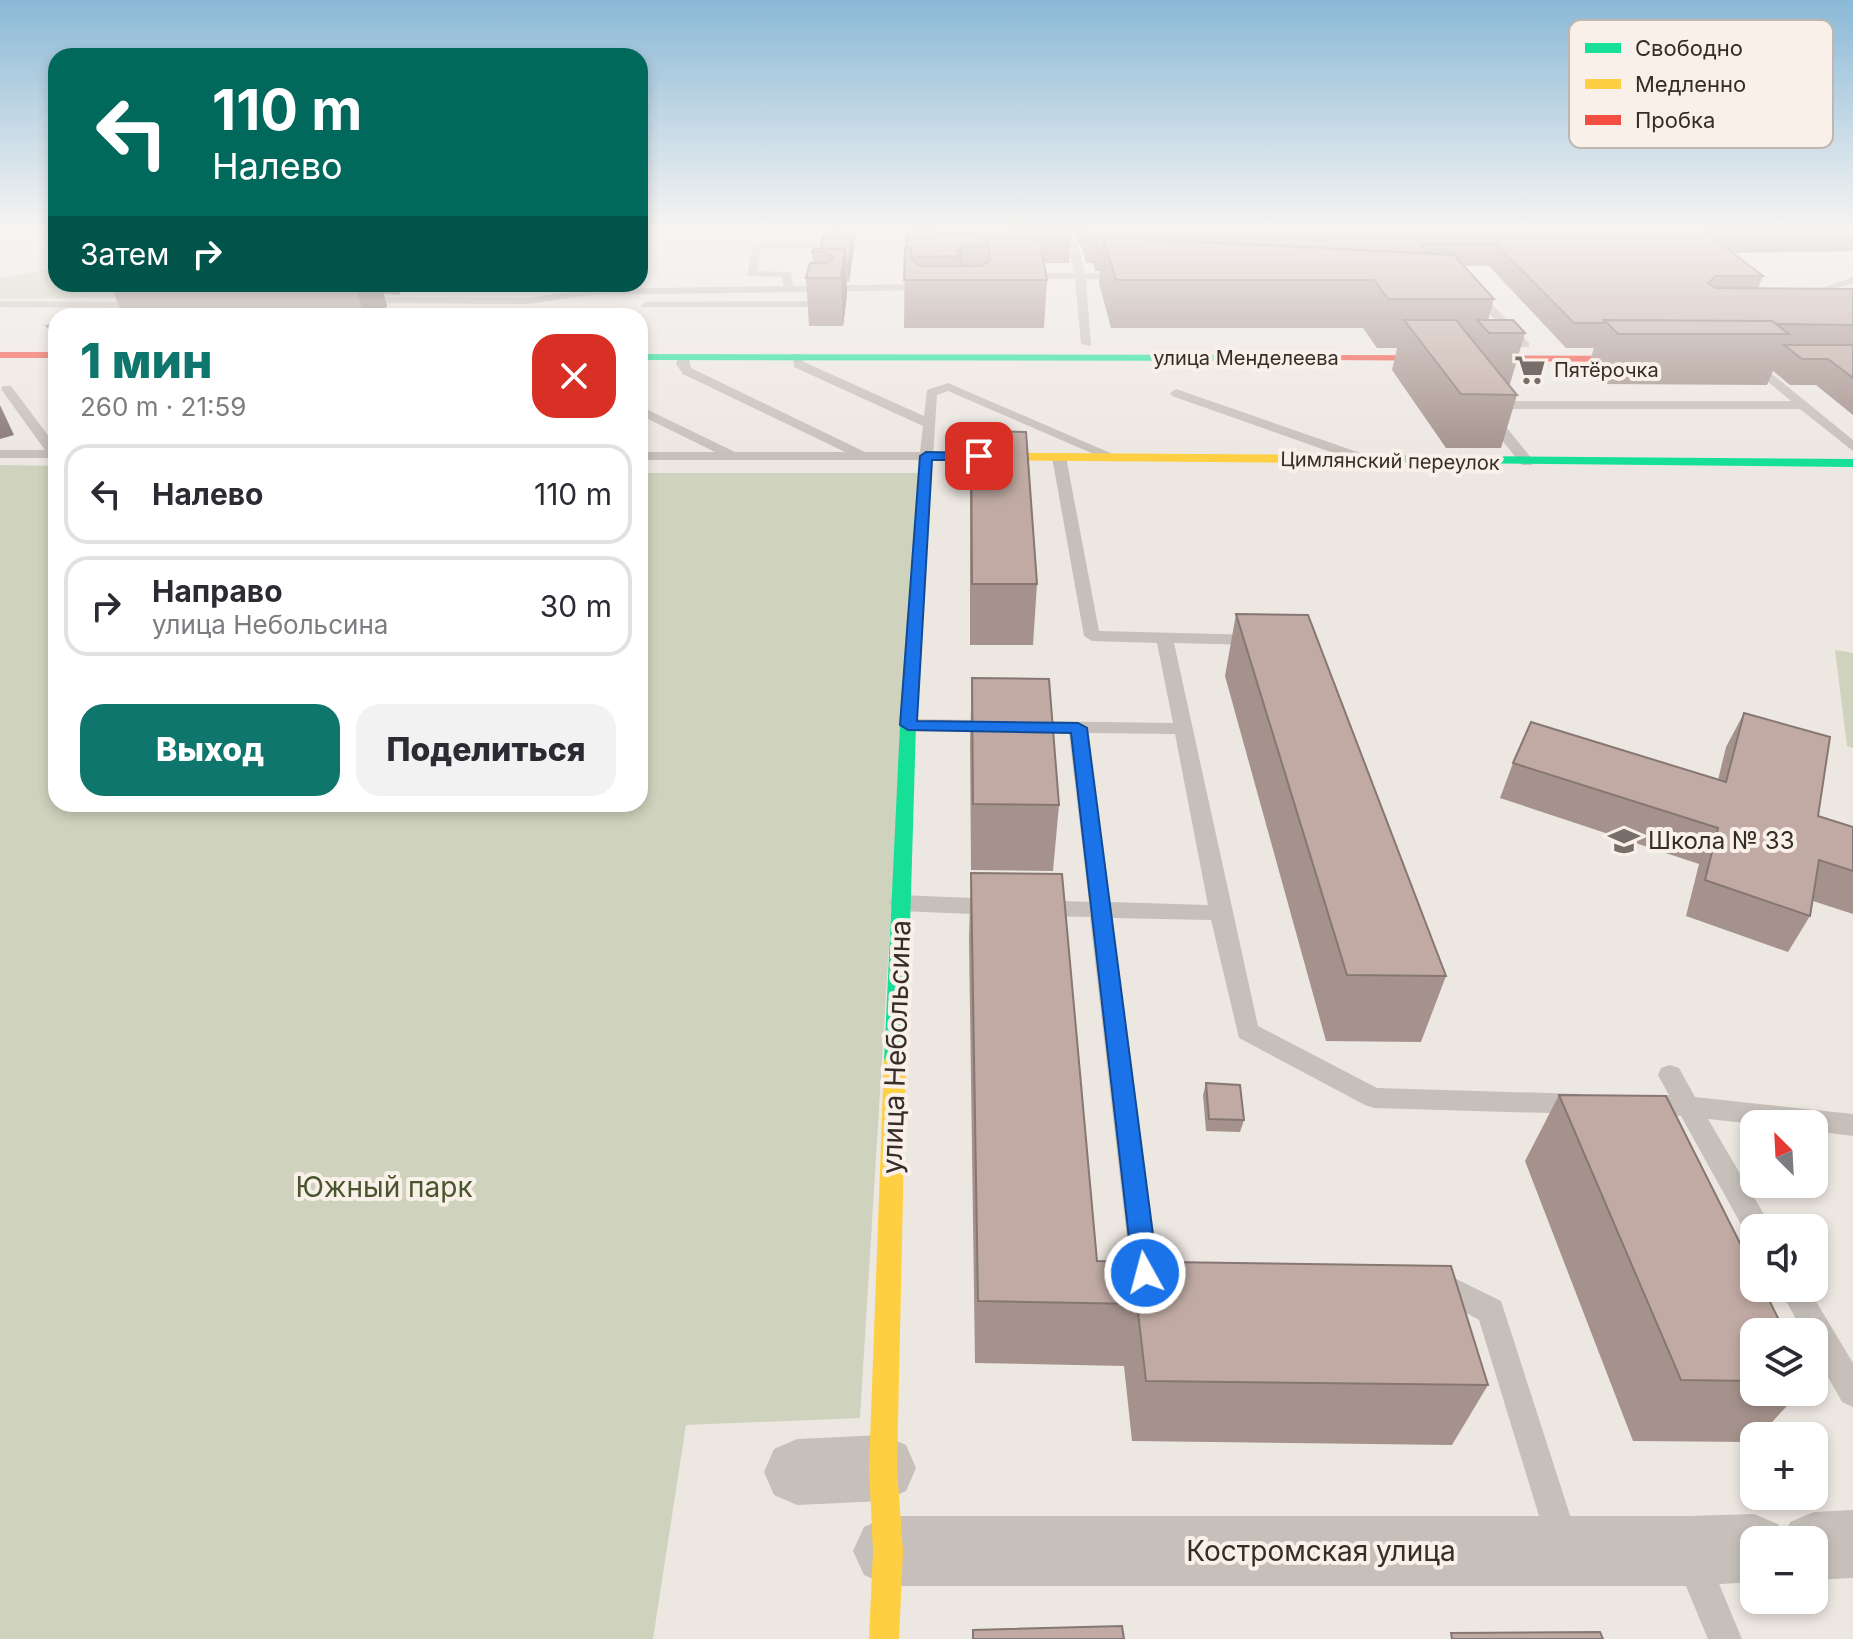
<!DOCTYPE html>
<html lang="ru">
<head>
<meta charset="utf-8">
<style>
	:root { --surface:#fff; --page:#f2f2f3; --text:#2b2b33; --muted:#7c7c81; --line:#e1e1e2; --accent:#0f766e }
	body { margin:0; font-family:Inter,sans-serif; background:var(--page); color:var(--text); height:100vh; display:flex; flex-direction:column; font-size:30px; white-space:nowrap }
	* { box-sizing:border-box; margin:0 }
	p { font-size:26px; color:var(--muted) }
	.icon { flex:none; width:44px; height:44px; fill:none; stroke:currentColor; stroke-width:2; stroke-linecap:round; stroke-linejoin:round }
	.map { position:relative; flex:1; overflow:hidden }
	.panel { position:absolute; left:48px; top:308px; width:600px; height:504px; display:flex; flex-direction:column; background:var(--surface); border-radius:24px; box-shadow:0 4px 12px #0003 }
	.panel>* { flex:none }
	.guide { position:absolute; left:48px; top:48px; width:600px; height:244px; border-radius:24px; box-shadow:0 4px 12px #0003; background:#00695c; color:#fff; overflow:hidden }
	.needle { width:52px; rotate:336deg }
	.tools { position:absolute; left:1740px; top:1110px; display:grid; gap:16px }
	.tools a { display:grid; place-items:center; width:88px; height:88px; border-radius:16px; background:var(--surface); box-shadow:0 4px 12px #0003; font-size:40px }
	.pin { position:absolute; display:grid; place-items:center; width:68px; height:68px; color:#fff; margin:-34px; border-radius:16px; box-shadow:0 4px 12px #0006 }
	.me { position:absolute; width:88px; margin:-44px; rotate:353deg; stroke-linejoin:round; filter:drop-shadow(0 0 6px #0008) }
	.turn { display:flex; align-items:center; gap:28px; height:168px; padding:0 32px; font-size:36px }
	.turn .icon { width:104px; height:104px; stroke-width:2.5 }
	.turn b { display:block; font-size:56px; line-height:68px }
	.then { display:flex; align-items:center; height:76px; padding:0 32px; background:#0003; gap:16px; font-size:30px }
	.round { display:grid; place-items:center; flex:none; width:84px; height:84px; border-radius:24px; background:var(--page) }
	.summary { display:flex; align-items:center; justify-content:space-between; height:136px; padding:0 32px }
	h1 { font-size:48px; font-weight:800; line-height:60px; color:var(--accent) }
	.button { display:flex; gap:16px; margin-top:auto; padding:16px 32px }
	.button a { flex:1; height:92px; border-radius:24px; background:var(--accent); color:#fff; font-size:32px; font-weight:800; line-height:92px; text-align:center }
	.button a+a { background:var(--page); color:var(--text) }
	ul { padding:0; list-style:none }
	li { display:flex; align-items:center; gap:24px; height:100px; margin:0 16px 12px; padding:0 16px; border:4px solid var(--line); border-radius:24px }
	li div { flex:1 }
	li b { display:block; font-size:30px }
	li em { font-style:normal }
	.map>svg:first-child { display:block }
	.green { fill:#cfd2bc }
	.lines { fill:none; stroke-linecap:round; stroke-linejoin:round }
	.lane { fill:#c6bfba; fill-rule:evenodd }
	.street { fill:#c6bfba; fill-rule:evenodd }
	.fast { fill:#16e098; fill-rule:evenodd }
	.slow { fill:#ffcf43; fill-rule:evenodd }
	.jam { fill:#f24e42; fill-rule:evenodd }
	.wall { fill:#a5928c }
	.shaded-wall { fill:#867772 }
	.building { fill:#c0aaa3; stroke:#867772; stroke-width:2 }
	.route { fill:#1a73e8; stroke:#114b97; stroke-width:2 }
	.labels { text-anchor:middle; stroke-width:8; stroke-linejoin:round; paint-order:stroke }
	.far-street-label { font-size:20px; fill:#372c28; stroke:#f9f1e9 }
	.far-poi-label { font-size:20px; fill:#372c28; stroke:#f9f1e9; text-anchor:start }
	.poi-label { font-size:24px; fill:#372c28; stroke:#f9f1e9; text-anchor:start }
	.near-street-label { font-size:28px; fill:#372c28; stroke:#f9f1e9 }
	.near-park-label { font-size:28px; fill:#49552d; stroke:#f9f1e9 }
	.key { fill:#f9f1e9; stroke:#bfb6af; stroke-width:2 }
	.key-label { font-size:22px; fill:#372c28 }
</style>
</head>
<body>
<div class="map">
<svg width="1853" height="1639" viewBox="0 0 1853 1639">
	<rect width="100%" height="100%" fill="#ede7e2"/>
	<path class="green" d="M56 268V284H177L161 297 0 299V278Z
		M0 465 56 466V804H640V473H918L860 1418 686 1425 653 1639H0Z
		M1835 650 1853 653V748L1847 746Z"/>
	<g class="lines">
		<path class="lane" d="M640 226H670L640 229Z
			M970 226H1012L1007 229Z
			M1056 226H1066L1079 249 1085 273 1127 274 1132 277 1127 280 1086 279 1091 346 1081 344 1075 279H1019L1014 276 1019 273H1074L1069 249Z
			M834 243 831 248 761 249 757 271 791 272 793 286 930 284 935 287 930 290 590 295 528 304 358 303 353 300 358 297 528 298 590 289 783 286 782 277 747 276 753 244Z
			M1853 277V283L1801 300 1796 297Z
			M1466 295H1483L1529 343V347H1521L1476 300 1466 299Z
			M0 301 144 302 149 305 144 308 0 307Z
			M646 302 828 301 833 304 828 307H642L641 305Z
			M680 354H688L691 368 865 452H920L923 426 794 367 793 354H801L804 362 924 416 927 390 948 383 1122 458 1110 461 948 391 937 395 933 456 926 460H640V452H715L640 415V406L735 452H845L683 374 676 364Z
			M1750 356 1853 440V451L1800 409H1488L1482 405 1488 401H1791L1746 363V357Z
			M3 386H11L56 446V458H0V450H45L1 389Z
			M1176 389 1366 455 1368 458 1356 461 1172 396 1170 393Z
			M1484 412H1494L1532 459V465H1522L1484 418Z
			M1059 453 1066 457 1099 631 1258 635 1266 640 1258 645 1174 643 1258 1026 1377 1088 1581 1094 1590 1097 1594 1104 1590 1111 1581 1114 1374 1108 1365 1105 1239 1038 1211 920 1112 918 1157 1260 1169 1264 1173 1273 1169 1282 1159 1286 1135 1282 1131 1273 1090 917 1040 916 1032 913 1029 908 1032 903 1040 900 1089 902 1069 733 908 731 899 725 908 719 1173 723 1157 643 1092 641 1084 636 1052 457ZM1088 733 1175 734 1208 905 1110 902Z
			M900 895 996 899 1004 902 1007 907 1004 912 996 915 900 911 892 908 889 903 892 898Z
			M1670 1065 1679 1068 1695 1097 1853 1114V1136L1814 1131V1124H1754L1708 1119 1772 1228H1754V1239L1748 1237 1681 1116 1636 1112 1632 1105 1636 1098 1669 1095 1658 1075 1661 1068Z
			M1438 1270 1501 1301 1578 1540 1574 1552 1562 1556 1550 1552 1479 1320 1428 1292 1424 1283 1428 1274Z
			M1779 1288H1808L1853 1363V1407L1842 1402 1814 1352V1332H1803Z
			M1693 1545 1705 1550 1742 1639H1708L1676 1562 1681 1550Z"/>
		<path class="street" d="M883 1435 906 1445 916 1468 906 1491 883 1501 797 1505 774 1495 764 1472 774 1449 797 1439Z
			M1853 1510V1578L1814 1580V1540H1754V1582L1689 1586H888L864 1575 853 1551 864 1527 888 1516H1689L1754 1514 1778 1524 1784 1536 1790 1522 1814 1512Z"/>
		<path class="fast" d="M640 354 1326 355 1331 358 1326 361 640 360Z
			M1347 455 1853 459V467L1343 462 1341 459Z
			M924 480 930 484 916 725 906 1061 903 1067 895 1070 887 1067 884 1061 900 725 918 484Z"/>
		<path class="slow" d="M926 452 1347 455 1353 459 1347 463 932 460 930 484 924 488 918 484 920 456Z
			M895 1052 903 1055 906 1061 897 1468 903 1551 899 1639H869L873 1551 869 1468 884 1061 887 1055Z"/>
		<path class="jam" d="M0 352H56V358H0Z
			M1326 355 1650 356 1655 359 1650 362 1322 360 1321 358Z"/>
	</g>
	<path class="wall" d="M826 226H857L849 282H847V295L843 326H809L806 278 813 263 812 252 821 249 826 236Z
		M1009 226H1063V231L1071 238 1069 263H1043L1047 280 1044 328H904L905 248 943 232 1009 231Z
		M1068 226H1853V251L1734 253 1763 276 1758 288 1853 289V415L1816 385H1790L1773 371 1767 385 1600 384 1587 370 1594 348H1566L1489 266H1464L1494 299 1488 320 1525 333 1510 384H1508L1517 395 1501 448H1446L1392 370 1397 348H1377L1363 328H1111L1099 283 1100 271H1095L1093 263H1086L1082 248Z
		M110 284H408L398 295 384 294 387 306 378 316H123Z
		M56 324V348L47 326Z
		M971 431 1037 584 1033 645H970V486Z
		M1236 614 1446 976 1421 1042 1326 1041 1225 676Z
		M972 678 1059 805 1053 871 971 870 970 742Z
		M1744 713 1818 816 1853 827V914L1813 901 1810 916 1788 952 1686 916 1699 864 1500 798 1513 763 1718 780 1726 747Z
		M971 873 1097 1261 1488 1385 1452 1445 1132 1441 1124 1366 975 1363 969 939Z
		M1206 1083 1244 1120 1240 1132 1206 1131 1203 1095Z
		M1559 1095 1754 1332V1392H1800L1759 1436H1754L1753 1442 1633 1441 1525 1161Z"/>
	<path class="shaded-wall" d="M854 226H857L849 282 848 266Z
		M963 246V271L959 273 960 256 956 251Z
		M845 249 847 295 843 326 841 278Z
		M355 284H381L387 306 378 316H364Z
		M395 284H408L398 295Z
		M0 405 14 435 0 439Z"/>
	<path class="building" d="M835 226H854L848 266H846L845 249H821L823 236 830 235 836 229Z
		M1084 226H1853V229L1705 232 1763 276H1716L1708 283 1716 288 1853 289V325L1777 324 1772 321 1604 320 1603 323H1574L1495 243 1419 244 1427 253 1103 237 1102 248H1097L1095 240H1087Z
		M907 229 943 232 1069 231 1071 238H1039V237H984V246H963L956 251 960 256 911 257V248H906Z
		M984 237H1039L1047 280H904L905 248H911L912 260 920 266H982L990 260 988 241Z
		M1103 237 1454 255 1494 299H1388L1374 280H1116Z
		M813 249H845L841 278H806L810 263H826L834 258 827 252H812Z
		M1404 320H1456L1517 395 1461 394Z
		M1477 320H1513L1525 333H1489Z
		M1604 320 1772 321 1789 334H1618Z
		M56 324V333L47 326Z
		M1784 345H1853V378L1828 359H1802Z
		M971 431 1026 432 1037 584H972Z
		M1236 614 1308 615 1446 976 1347 975Z
		M972 678 1049 679 1059 805 973 804Z
		M1744 713 1830 737 1818 816 1853 827V871L1819 860 1810 916 1705 880 1718 828 1513 763 1531 722 1726 782Z
		M971 873 1062 874 1097 1261 1451 1266 1488 1385 1146 1381 1137 1304 978 1301Z
		M1206 1083 1240 1085 1244 1120 1209 1119Z
		M1559 1095 1666 1096 1754 1271V1288H1763L1785 1332H1754V1381L1681 1380Z
		M1122 1626 1124 1639H973V1630Z
		M1600 1632 1603 1639H1452L1451 1633Z"/>
	<linearGradient id="sky" x2="0" y2="1"><stop stop-color="#8ab9d7"/><stop offset="0.5" stop-color="#f7f4f2"/><stop offset="1" stop-color="#f7f4f2" stop-opacity="0"/></linearGradient>
	<rect width="1853" height="456" fill="url(#sky)"/>
	<path class="route" d="M926 452 979 453 986 456 979 460H932L917 721 1078 723 1087 728 1158 1273 1154 1281 1145 1285 1136 1281 1133 1273 1071 733 908 730 900 725 920 456Z"/>
	<defs>
		<symbol id="supermarket-bare" viewBox="-9 -9 18 18"><path d="M-6-5.5h2.5l.6 2H6L4.5 2H-2.5L-4.4-4H-6ZM-1.5 3.2a1.3 1.3 0 1 0 .1 0ZM3 3.2a1.3 1.3 0 1 0 .1 0Z" fill="#776d69" stroke="#f9f1e9" stroke-width="2.5" paint-order="stroke"/></symbol>
		<symbol id="school-bare" viewBox="-9 -9 18 18"><path d="M0-5L7-2L0 1L-7-2ZM-4 1L0 2.5L4 1V4Q0 6-4 4Z" fill="#776d69" stroke="#f9f1e9" stroke-width="2.5" paint-order="stroke"/></symbol>
	</defs>
	<g fill-rule="evenodd">
		<use href="#supermarket-bare" x="1508" y="348" width="44" height="44"/>
		<use href="#school-bare" x="1602" y="819" width="44" height="44"/>
	</g>
	<g class="labels">
		<g class="far-street-label">
			<text x="1246" y="365">улица Менделеева</text>
			<text transform="translate(1390 461) rotate(1)" y="7">Цимлянский переулок</text>
		</g>
		<g class="far-poi-label">
			<text x="1554" y="377">Пятёрочка</text>
		</g>
		<g class="poi-label">
			<text x="1648" y="849">Школа № 33</text>
		</g>
		<g class="near-street-label">
			<text transform="translate(896 1047) rotate(-88)" y="10">улица Небольсина</text>
			<text x="1321" y="1561">Костромская улица</text>
		</g>
		<g class="near-park-label">
			<text x="384" y="1197">Южный парк</text>
		</g>
	</g>
	<rect x="1569" y="20" width="264" height="128" rx="12" class="key"/>
	<rect x="1585" y="43" width="36" height="10" fill="#16e098"/>
	<rect x="1585" y="79" width="36" height="10" fill="#ffcf43"/>
	<rect x="1585" y="115" width="36" height="10" fill="#f24e42"/>
	<g class="key-label">
		<text x="1635" y="56">Свободно</text>
		<text x="1635" y="92">Медленно</text>
		<text x="1635" y="128">Пробка</text>
	</g>
</svg>
<div class="tools">
<a><svg class="needle" viewBox="-14 -14 28 28"><path d="M0-13l5 13h-10z" fill="#e53935"/><path d="M0 13l5-13h-10z" fill="#7c7c81"/></svg></a>
<a><svg class="icon" aria-label="sound" viewBox="0 0 24 24"><path d="M4 9h4l5-4v14l-5-4H4zM17 9q2 3 0 6"/></svg></a>
<a><svg class="icon" aria-label="layers" viewBox="0 0 24 24"><path d="M12 4l9 5-9 5-9-5zM3 14l9 5 9-5"/></svg></a>
<a>+</a>
<a>−</a>
</div>
<div class="pin" style="left:979px;top:456px;background:#d93025"><svg class="icon" aria-label="arrive" viewBox="0 0 24 24"><path d="M6 21V4h12l-3 4 3 4H6"/></svg></div>
<svg class="me" style="left:1145px;top:1273px" viewBox="-20 -20 40 40"><circle r="17" fill="#1a73e8" stroke="#fff" stroke-width="3"/><path d="M0-11L8 9 0 5-8 9z" fill="#fff"/></svg>
<div class="guide">
<div class="turn"><svg class="icon" aria-label="left" viewBox="0 0 24 24"><path d="M17 20v-9H6M10 6l-5 5 5 5"/></svg><div><b>110 m</b>Налево</div></div>
<div class="then">Затем<svg class="icon" aria-label="right" viewBox="0 0 24 24"><path d="M7 20v-9h11M14 6l5 5-5 5"/></svg></div>
</div>
<section class="panel">
<div class="summary"><div><h1>1 мин</h1><p>260 m · 21:59</p></div><a class="round" style="background:#d93025;color:#fff"><svg class="icon" aria-label="close" viewBox="0 0 24 24"><path d="M6 6l12 12M18 6L6 18"/></svg></a></div>
<ul>
<li><svg class="icon" aria-label="left" viewBox="0 0 24 24"><path d="M17 20v-9H6M10 6l-5 5 5 5"/></svg><div><b>Налево</b></div><em>110 m</em></li>
<li><svg class="icon" aria-label="right" viewBox="0 0 24 24"><path d="M7 20v-9h11M14 6l5 5-5 5"/></svg><div><b>Направо</b><p>улица Небольсина</p></div><em>30 m</em></li>
</ul>
<div class="button"><a>Выход</a><a>Поделиться</a></div>
</section>
</div>
</body>
</html>
